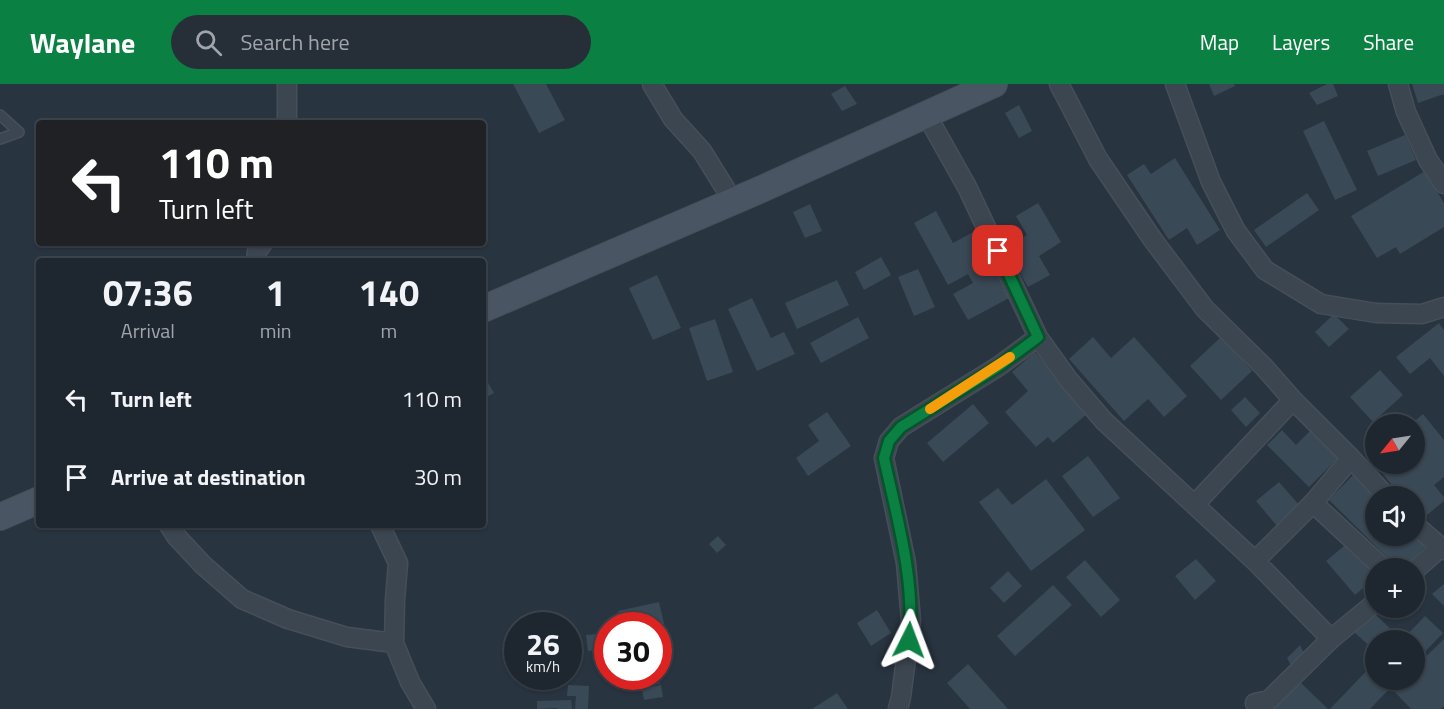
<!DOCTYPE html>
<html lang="en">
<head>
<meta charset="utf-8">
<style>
	:root { --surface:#1e2730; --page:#262f38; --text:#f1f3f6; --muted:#a1a5ab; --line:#3c444c; --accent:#0b8043 }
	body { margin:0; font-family:"Titillium Web",sans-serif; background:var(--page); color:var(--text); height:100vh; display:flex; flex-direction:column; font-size:22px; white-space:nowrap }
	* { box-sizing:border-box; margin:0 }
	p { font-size:20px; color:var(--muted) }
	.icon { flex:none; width:33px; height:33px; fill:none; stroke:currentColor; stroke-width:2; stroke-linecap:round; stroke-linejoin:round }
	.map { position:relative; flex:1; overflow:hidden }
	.panel { position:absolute; left:36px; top:174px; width:450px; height:270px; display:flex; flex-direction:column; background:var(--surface); border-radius:6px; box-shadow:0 2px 4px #0004,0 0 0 2px var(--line) }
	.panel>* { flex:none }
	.banner { position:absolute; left:36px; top:36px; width:450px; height:126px; border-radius:6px; box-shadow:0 2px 4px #0004,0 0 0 2px var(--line); background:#202124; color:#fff; overflow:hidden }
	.needle { width:39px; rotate:240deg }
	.fabs { position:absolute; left:1365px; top:330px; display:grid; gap:12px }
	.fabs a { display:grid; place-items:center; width:60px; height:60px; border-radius:50%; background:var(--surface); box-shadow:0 2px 4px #0004,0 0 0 2px var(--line); font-size:30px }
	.speed { position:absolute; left:504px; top:528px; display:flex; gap:12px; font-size:30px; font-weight:700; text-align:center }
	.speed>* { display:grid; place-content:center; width:78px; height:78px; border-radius:50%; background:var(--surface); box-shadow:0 2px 4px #0004,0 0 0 2px var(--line); line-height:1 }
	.speed small { font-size:15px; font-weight:400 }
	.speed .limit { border:9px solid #d22; background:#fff; color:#111 }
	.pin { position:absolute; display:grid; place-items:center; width:51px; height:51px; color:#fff; margin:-26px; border-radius:12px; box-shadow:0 3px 9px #0006 }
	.me { position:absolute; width:66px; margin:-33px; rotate:3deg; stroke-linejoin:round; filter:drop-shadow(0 0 4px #0008) }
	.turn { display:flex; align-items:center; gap:21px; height:126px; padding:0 24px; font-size:27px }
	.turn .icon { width:78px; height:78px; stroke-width:2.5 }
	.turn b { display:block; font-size:42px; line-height:51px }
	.eta { display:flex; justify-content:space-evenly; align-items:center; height:102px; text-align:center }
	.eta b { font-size:36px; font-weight:700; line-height:42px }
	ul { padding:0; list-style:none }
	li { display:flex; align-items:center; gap:18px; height:78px; padding:0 24px }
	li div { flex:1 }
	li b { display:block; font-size:22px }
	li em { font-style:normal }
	header { display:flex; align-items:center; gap:36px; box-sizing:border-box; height:84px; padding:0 30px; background:var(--accent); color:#fff }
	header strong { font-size:28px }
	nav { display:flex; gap:33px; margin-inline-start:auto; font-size:21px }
	.search { width:420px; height:54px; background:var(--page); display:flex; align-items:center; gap:15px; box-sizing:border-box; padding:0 21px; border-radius:33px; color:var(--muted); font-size:22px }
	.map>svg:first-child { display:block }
	.building { fill:#3a4956 }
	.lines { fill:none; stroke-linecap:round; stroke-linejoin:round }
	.lane-casing { stroke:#464f59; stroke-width:12 }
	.street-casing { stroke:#464f59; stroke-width:21 }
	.secondary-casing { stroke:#464f59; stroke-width:28 }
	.lane { stroke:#3c4650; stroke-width:9 }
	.street { stroke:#3c4650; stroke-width:18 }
	.secondary { stroke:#4a5563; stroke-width:26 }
	.route-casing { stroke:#07532c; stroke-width:15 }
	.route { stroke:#0b8043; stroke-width:10 }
	.slow { stroke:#f59e0b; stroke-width:10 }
</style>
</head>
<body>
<header>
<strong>Waylane</strong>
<div class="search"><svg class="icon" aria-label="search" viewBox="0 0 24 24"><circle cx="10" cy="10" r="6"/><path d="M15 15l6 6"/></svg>Search here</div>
<nav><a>Map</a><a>Layers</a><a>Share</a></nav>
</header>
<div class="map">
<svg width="1444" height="625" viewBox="0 0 1444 625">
	<rect width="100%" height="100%" fill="#283440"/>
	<path class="building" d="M513 0H546L565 36 539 49Z
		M1209 0H1234L1235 2 1214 12Z
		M1327 0H1333L1338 12 1317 21 1309 9Z
		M1412 0H1444V10L1418 19Z
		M845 2 857 20 842 27 831 10Z
		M1019 21 1032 47 1019 54 1005 29Z
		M1324 37 1357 106 1335 116 1303 47Z
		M1405 51 1416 76 1378 92 1367 67Z
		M1175 74 1220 146 1197 161 1187 144 1169 156 1127 91 1144 80 1151 90Z
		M1425 87 1444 119V143L1400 170 1396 163 1377 174 1351 132Z
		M1307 109 1319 126 1266 163 1254 146Z
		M1038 119 1061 158 1039 172 1050 191 1028 203 1005 163 1027 151 1016 132Z
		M810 120 822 147 805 154 793 128Z
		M936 127 953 159 975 147 1011 213 968 236 953 210 973 199 968 190 948 201 914 139Z
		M881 173 891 191 864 206 855 188Z
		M918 185 935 223 914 232 898 193Z
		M657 191 681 244 653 256 629 204Z
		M837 196 849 221 797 245 785 219Z
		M752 214 771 254 784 248 795 270 757 287 728 225Z
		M1334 230 1349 245 1329 263 1315 248Z
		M858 233 869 254 821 279 810 259Z
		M715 235 733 288 707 297 689 244Z
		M1439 239 1444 246V292L1430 274 1410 290 1396 273Z
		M1093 253 1111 274 1134 253 1187 312 1164 333 1148 315 1124 337 1069 275Z
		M1221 253 1252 287 1221 316 1190 282Z
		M1035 268 1087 330 1053 359 1048 353 1036 363 1005 328 1028 307 1012 288Z
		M1380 286 1403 311 1373 338 1350 313Z
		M483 290 494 309 483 315Z
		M1245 313 1260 329 1246 343 1231 326Z
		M973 320 989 339 943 378 927 359Z
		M827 328 851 362 808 392 796 374 819 357 808 341Z
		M1423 330 1444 356V393L1434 401 1444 413V417L1421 436 1414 429V412H1401L1370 374 1376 370V380H1414V340H1411Z
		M1314 343 1342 370 1309 403 1267 361 1282 346 1296 361Z
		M1088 372 1120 414 1093 433 1062 392Z
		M1353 391 1376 413V452H1414L1425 463 1403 484H1398L1329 416Z
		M1046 395 1085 446 1031 487 979 418 998 404 1012 421Z
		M1279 398 1300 422 1277 442 1256 417Z
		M718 452 726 461 717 469 709 460Z
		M1349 458 1376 490V493L1355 511 1326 477Z
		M1196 475 1216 497 1195 516 1175 492Z
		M1085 476 1120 516 1101 533 1066 493Z
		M1008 487 1022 502 1004 519 990 504Z
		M1444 500V522L1432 510Z
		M1053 501 1072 521 1015 572 997 552Z
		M659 518 665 544 658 545V542H621L618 527Z
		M877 526 891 549 871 562 857 539Z
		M1373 528 1402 556 1425 532 1443 549 1414 579V556H1376V568L1354 548Z
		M557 534 558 542H534V537Z
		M606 549 608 565 588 567 586 551Z
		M1444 555V622L1441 625H1411L1393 606 1403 596H1414V584Z
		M668 559 671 582 658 583V560Z
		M1300 561 1305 571 1293 585 1287 574Z
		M1376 577V596H1398L1370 625H1330Z
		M968 580 1008 625H970L947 599Z
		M641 592H659L660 600 642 602Z
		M1298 596 1328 625H1271Z
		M568 601 589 602 588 625H575L576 612H567Z
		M661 601 663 613 644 616 642 605Z
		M837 609 848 625H812Z
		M571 616 572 625H557V624L537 625V617Z"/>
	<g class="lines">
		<defs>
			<path id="lane" d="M0 31 19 48 0 55"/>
			<path id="street" d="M652 0 673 35 702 67 733 117
				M1059 0 1098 75 1153 156 1205 225 1264 283 1293 316 1351 374 1386 412
				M1175 0 1211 98 1236 147 1265 186 1321 220 1376 229 1422 230 1444 223
				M1398 0 1406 28 1428 76 1444 100
				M926 30 967 103 1038 253 1068 295 1104 337 1255 477 1331 555 1376 518
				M287 39V0
				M256 177 257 167 263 159
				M1313 419 1383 484
				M1195 420 1293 316
				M1414 440 1444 466
				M169 441 176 452 203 481 242 515 288 535 347 553 394 559
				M380 441 398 479 395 516 394 559 410 598 426 625
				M1255 477 1313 419 1351 374
				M1414 487 1440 464
				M1255 619 1269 616 1331 555
				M898 625 901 613 911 537 906 479 884 374 889 357 901 343 999 282 1038 253"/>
			<path id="secondary" d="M483 225 764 104 994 0
				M0 433 39 416"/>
		</defs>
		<use href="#lane" class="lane-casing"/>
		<use href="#street" class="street-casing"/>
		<use href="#secondary" class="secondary-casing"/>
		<use href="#lane" class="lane"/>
		<use href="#street" class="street"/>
		<use href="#secondary" class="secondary"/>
	</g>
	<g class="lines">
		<defs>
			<path id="route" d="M909 556C916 498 896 430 884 374L889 357 901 343 999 282 1038 253 998 167"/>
		</defs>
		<use href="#route" class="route-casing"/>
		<use href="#route" class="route"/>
		<path class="slow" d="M930 325 1010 273"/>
	</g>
</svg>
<div class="fabs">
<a><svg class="needle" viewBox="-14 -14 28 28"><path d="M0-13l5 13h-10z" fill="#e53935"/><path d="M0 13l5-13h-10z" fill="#a1a5ab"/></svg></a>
<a><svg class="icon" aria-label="sound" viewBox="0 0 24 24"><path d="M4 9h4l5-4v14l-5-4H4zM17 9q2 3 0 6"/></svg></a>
<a>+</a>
<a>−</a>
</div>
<div class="speed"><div>26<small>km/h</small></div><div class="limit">30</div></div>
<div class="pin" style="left:998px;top:167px;background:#d93025"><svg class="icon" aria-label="arrive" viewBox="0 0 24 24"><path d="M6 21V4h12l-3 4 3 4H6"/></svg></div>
<svg class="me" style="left:909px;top:556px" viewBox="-20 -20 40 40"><path d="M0-17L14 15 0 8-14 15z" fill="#0b8043" stroke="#fff" stroke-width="4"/></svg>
<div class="banner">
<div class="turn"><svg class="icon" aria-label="left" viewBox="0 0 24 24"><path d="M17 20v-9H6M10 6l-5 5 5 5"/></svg><div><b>110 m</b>Turn left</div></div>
</div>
<section class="panel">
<div class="eta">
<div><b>07:36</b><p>Arrival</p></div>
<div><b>1</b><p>min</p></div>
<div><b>140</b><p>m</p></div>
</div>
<ul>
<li><svg class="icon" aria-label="left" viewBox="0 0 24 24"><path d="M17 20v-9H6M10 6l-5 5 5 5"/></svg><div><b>Turn left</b></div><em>110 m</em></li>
<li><svg class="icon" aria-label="arrive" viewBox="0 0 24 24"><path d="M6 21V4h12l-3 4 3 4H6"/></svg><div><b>Arrive at destination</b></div><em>30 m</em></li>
</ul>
</section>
</div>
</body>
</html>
